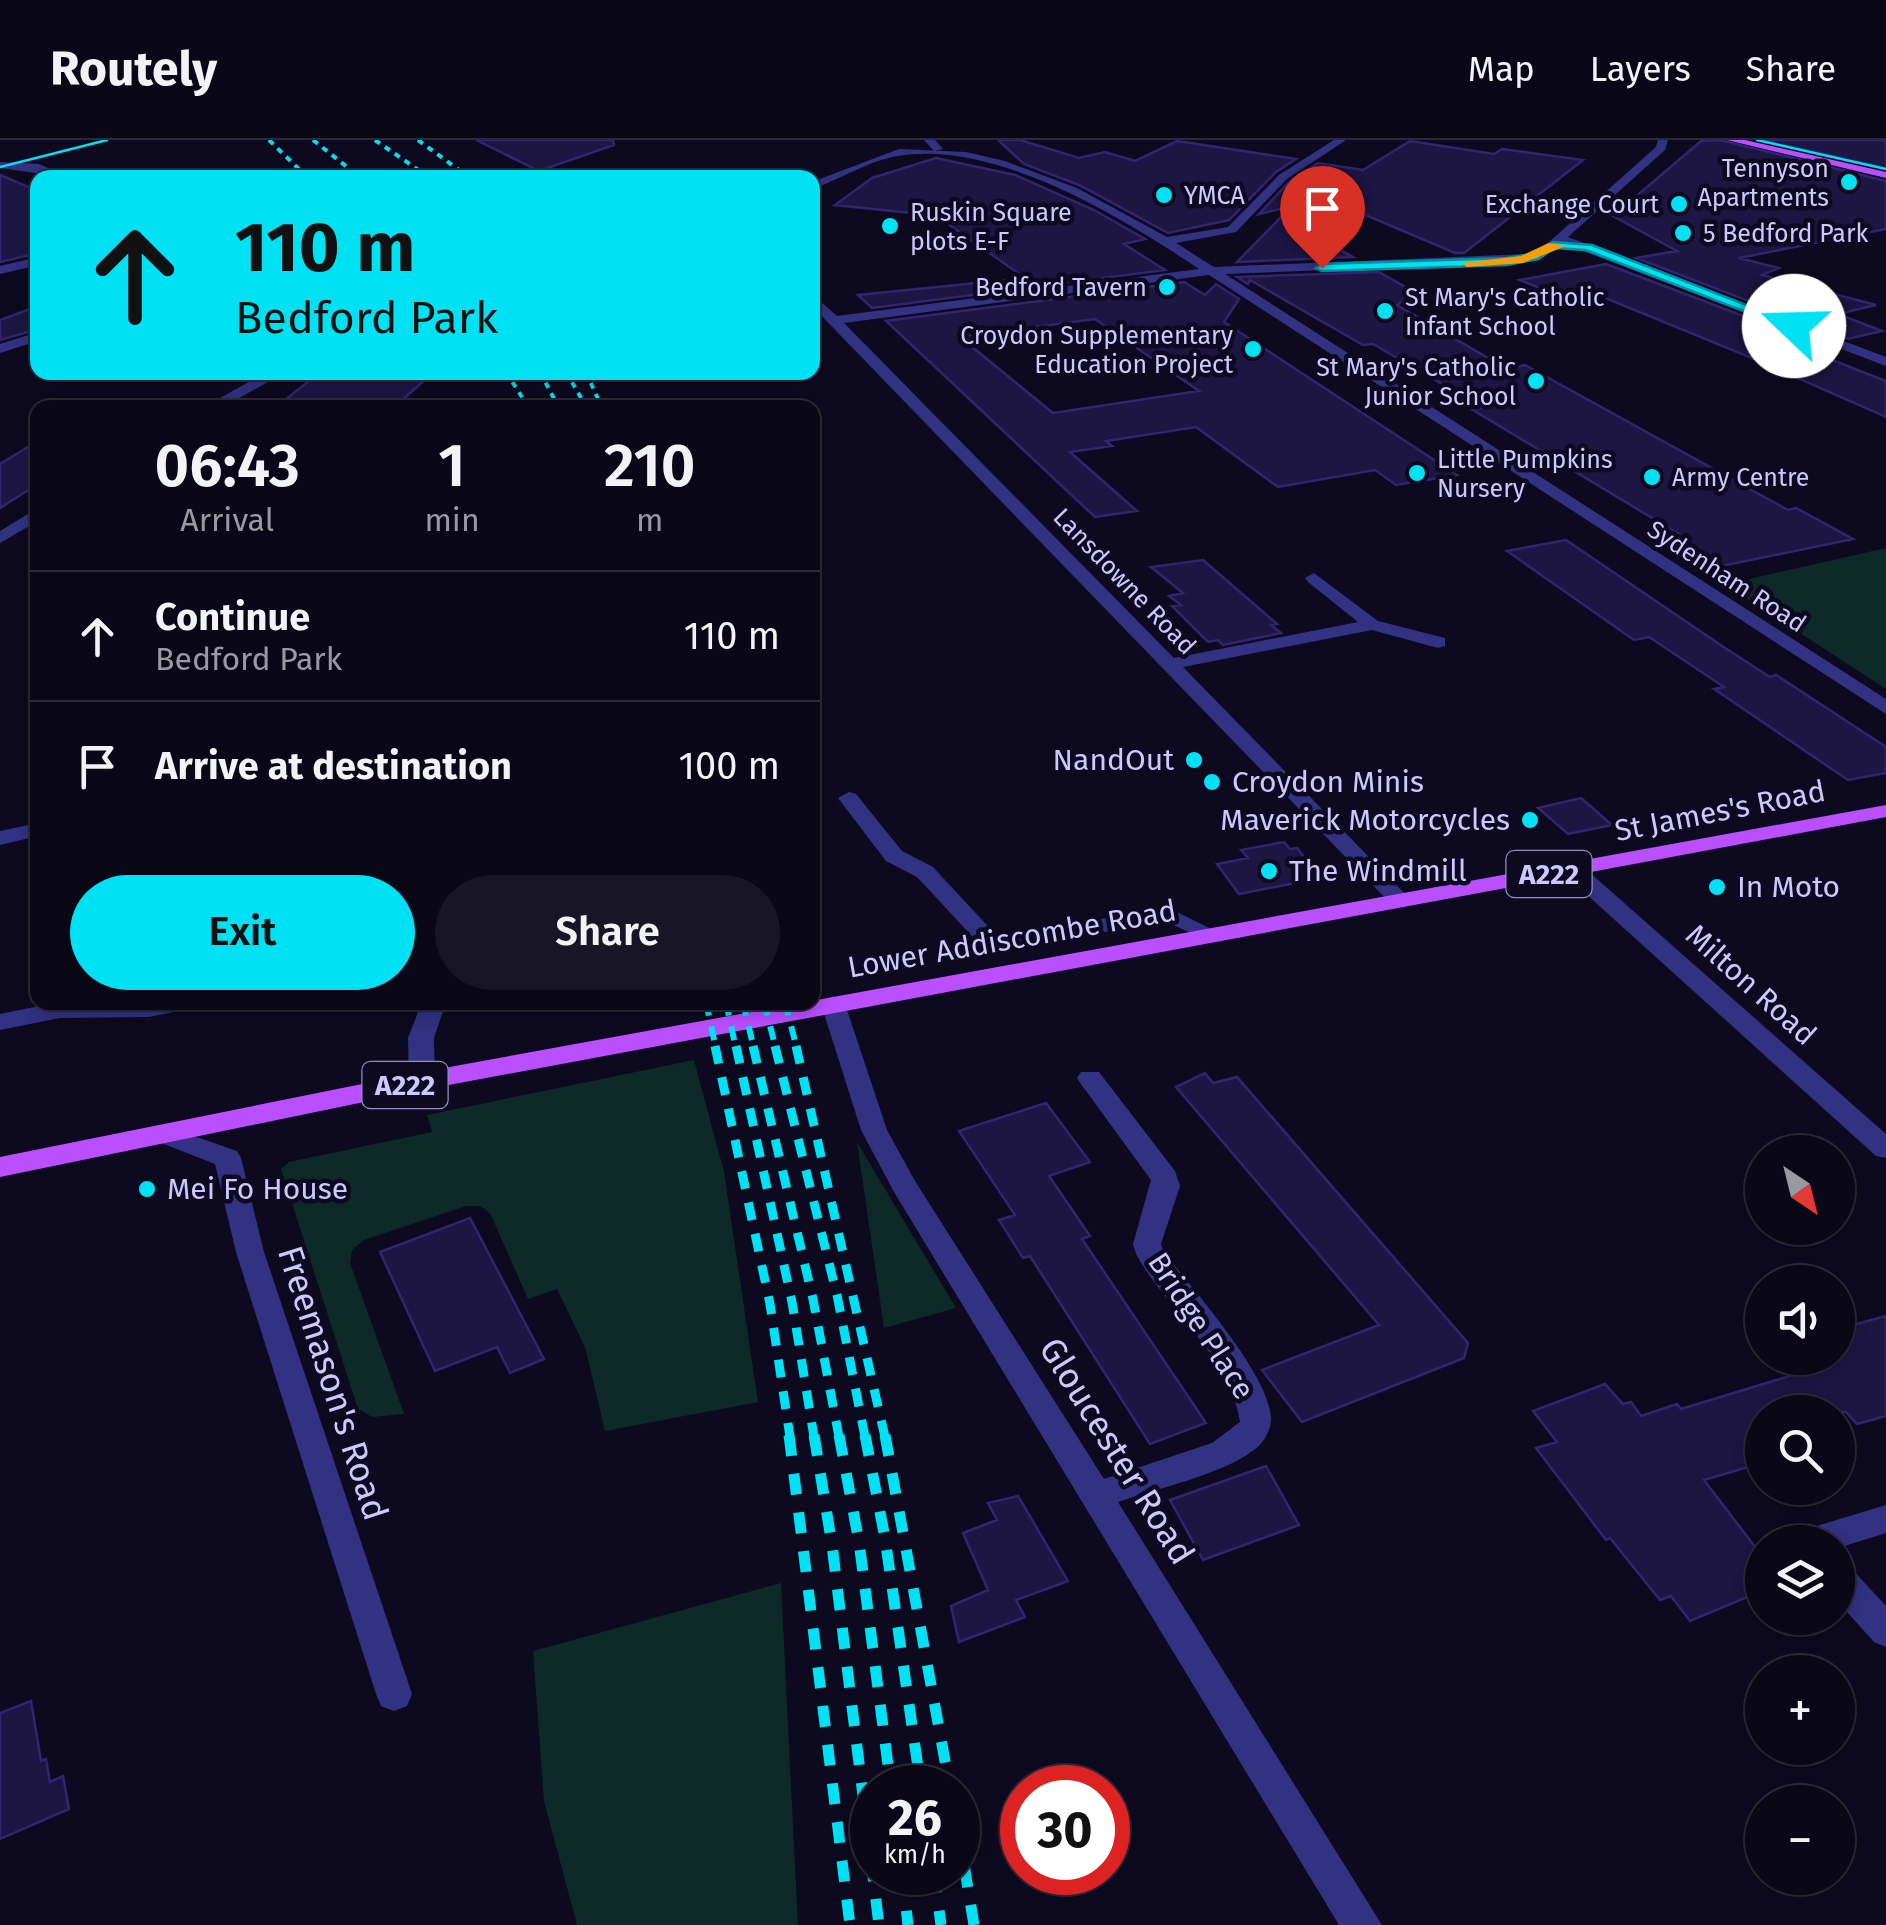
<!DOCTYPE html>
<html lang="en">
<head>
<meta charset="utf-8">
<style>
	:root { --surface:#0a0817; --page:#181624; --text:#f1f3f6; --muted:#999aa1; --line:#2a2936; --accent:#00e1f3 }
	body { margin:0; font-family:"Fira Sans",sans-serif; background:var(--page); color:var(--text); height:100vh; display:flex; flex-direction:column; font-size:38px; white-space:nowrap }
	* { box-sizing:border-box; margin:0 }
	p { font-size:32px; color:var(--muted) }
	.icon { flex:none; width:55px; height:55px; fill:none; stroke:currentColor; stroke-width:2; stroke-linecap:round; stroke-linejoin:round }
	.map { position:relative; flex:1; overflow:hidden }
	.panel { position:absolute; left:30px; top:260px; width:790px; height:610px; display:flex; flex-direction:column; background:var(--surface); border-radius:20px; box-shadow:0 5px 15px #0003,0 0 0 2px var(--line) }
	.panel>* { flex:none }
	.top-card { position:absolute; left:30px; top:30px; width:790px; height:210px; border-radius:20px; box-shadow:0 5px 15px #0003,0 0 0 2px var(--line); background:#00e1f3; color:#111; overflow:hidden }
	.needle { width:65px; rotate:145deg }
	.buttons { position:absolute; left:1745px; top:995px; display:grid; gap:20px }
	.buttons a { display:grid; place-items:center; width:110px; height:110px; border-radius:50%; background:var(--surface); box-shadow:0 5px 15px #0003,0 0 0 2px var(--line); font-size:50px }
	.speed { position:absolute; left:850px; top:1625px; display:flex; gap:20px; font-size:50px; font-weight:700; text-align:center }
	.speed>* { display:grid; place-content:center; width:130px; height:130px; border-radius:50%; background:var(--surface); box-shadow:0 5px 15px #0003,0 0 0 2px var(--line); line-height:1 }
	.speed small { font-size:25px; font-weight:400 }
	.speed .limit { border:15px solid #d22; background:#fff; color:#111 }
	.pin { position:absolute; display:grid; place-items:center; width:85px; height:85px; color:#fff; margin:-102px -42px; border-radius:50% 50% 50% 0; rotate:-45deg; box-shadow:0 0 10px #0007 }
	.pin .icon { rotate:45deg }
	.me { position:absolute; width:110px; margin:-55px; rotate:291deg; stroke-linejoin:round; filter:drop-shadow(0 0 8px #0008) }
	.turn { display:flex; align-items:center; gap:35px; height:210px; padding:0 40px; font-size:45px }
	.turn .icon { width:130px; height:130px; stroke-width:2.5 }
	.turn b { display:block; font-size:70px; line-height:85px }
	.eta { display:flex; justify-content:space-evenly; align-items:center; height:170px; text-align:center }
	.eta b { font-size:60px; font-weight:600; line-height:70px }
	.action { display:flex; gap:20px; margin-top:auto; padding:20px 40px }
	.action a { flex:1; height:115px; border-radius:60px; background:var(--accent); color:#111; font-size:40px; font-weight:600; line-height:115px; text-align:center }
	.action a+a { background:var(--page); color:var(--text) }
	ul { padding:0; list-style:none }
	li { display:flex; align-items:center; gap:30px; height:130px; padding:0 40px; border-top:2px solid var(--line) }
	li div { flex:1 }
	li b { display:block; font-size:38px }
	li em { font-style:normal }
	header { display:flex; align-items:center; gap:60px; box-sizing:border-box; height:140px; padding:0 50px; background:var(--surface); border-bottom:2px solid var(--line) }
	header strong { font-size:48px }
	nav { display:flex; gap:55px; margin-inline-start:auto; font-size:35px }
	.map>svg:first-child { display:block }
	.green { fill:#0d2928 }
	.building { fill:#1d1542; stroke:#312470; stroke-width:2.5; fill-rule:evenodd }
	.lines { fill:none; stroke-linecap:round; stroke-linejoin:round }
	.pedestrian { fill:#323182; fill-rule:evenodd }
	.minor { fill:#323182; fill-rule:evenodd }
	.tertiary { fill:#323182; fill-rule:evenodd }
	.primary { fill:#b94fff; fill-rule:evenodd }
	.tram { stroke:#00e1f3; stroke-width:2.5 }
	.rail-far3 { stroke:#00e1f3; stroke-width:4; stroke-dasharray:6 6; stroke-linecap:butt }
	.rail-far2 { stroke:#00e1f3; stroke-width:6; stroke-dasharray:14 11; stroke-linecap:butt }
	.rail-far1 { stroke:#00e1f3; stroke-width:9; stroke-dasharray:18 14; stroke-linecap:butt }
	.rail { stroke:#00e1f3; stroke-width:11; stroke-dasharray:21 18; stroke-linecap:butt }
	.route { fill:#00e1f3; stroke:#00929e; stroke-width:2.5 }
	.slow { fill:#f59e0b }
	.poi-dot { fill:#00e1f3; stroke:#0d0a1f; stroke-width:4 }
	.labels { text-anchor:middle; stroke-width:9; stroke-linejoin:round; paint-order:stroke }
	.far-poi-label { font-size:25px; fill:#cdc8ff; stroke:#0d0a1f; text-anchor:start }
	.far-street-label { font-size:25px; fill:#cdc8ff; stroke:#0d0a1f }
	.shield { fill:#0d0a1f; stroke:#938fbc; stroke-width:2.5 }
	.shield-label { font-size:28px; font-weight:bold; fill:#cdc8ff }
	.poi-label { font-size:30px; fill:#cdc8ff; stroke:#0d0a1f; text-anchor:start }
	.street-label { font-size:30px; fill:#cdc8ff; stroke:#0d0a1f }
	.near-street-label { font-size:35px; fill:#cdc8ff; stroke:#0d0a1f }
</style>
</head>
<body>
<header>
<strong>Routely</strong>
<nav><a>Map</a><a>Layers</a><a>Share</a></nav>
</header>
<div class="map">
<svg width="1886" height="1785" viewBox="0 0 1886 1785">
	<rect width="100%" height="100%" fill="#0d0a1f"/>
	<path class="green" d="M1886 408V549L1726 445 1745 440Z
		M694 920 724 1032 758 1262 605 1291 585 1207 557 1149 528 1159 490 1073 480 1066H466L364 1100 352 1110 350 1123 404 1274 372 1277 358 1269 281 1029 289 1022 432 992 427 975Z
		M857 1002 956 1168 884 1188Z
		M781 1443 798 1785H577L544 1661 533 1511Z"/>
	<path class="building" d="M476 0H613L614 5 539 31Z
		M998 0H1020L1079 18 1105 12 1135 21 1177 1 1296 19 1276 32 1229 80 1168 93 1079 45 1024 24Z
		M1720 0 1886 41V89L1739 118 1779 128 1762 135 1876 165 1838 174 1882 191 1848 199 1636 118 1677 111 1613 76 1701 1Z
		M1762 0H1886V28Z
		M1410 1 1494 14 1502 9 1583 20 1464 113H1455L1309 51 1302 64 1259 74 1289 42 1318 23 1363 30Z
		M936 18 1015 35 1094 70 1145 99 1124 104 1165 130 872 168 858 155 1025 138 924 67 911 73 835 65 872 38Z
		M0 35 38 51V113L0 122Z
		M1281 77 1353 117 1237 122Z
		M1606 124 1820 205 1754 219 1603 157 1570 161 1520 140Z
		M1379 132 1414 152 1397 165 1507 229 1525 225 1788 370 1796 368 1853 399 1722 426 1669 394 1677 393 1473 270 1483 268 1373 204 1363 205 1250 140 1248 144 1237 137Z
		M1184 142 1205 155 1216 144 1239 159 1224 182 1457 335 1396 345 1375 330 1278 347 1196 287 1106 301 1112 306 1070 312 1137 371 1095 377 886 181ZM1095 179 1199 251 1053 273 960 197Z
		M38 166V189L0 200V180Z
		M1804 209 1886 241V277L1757 220Z
		M320 232H434L393 268H275Z
		M38 301V344L0 368V324Z
		M1566 400 1725 508 1770 537 1776 535 1886 607V633L1848 640 1714 549 1724 547 1649 497 1634 500 1507 411Z
		M1203 420 1277 484 1271 485 1281 493 1223 505 1218 500 1208 502 1172 466 1181 465 1169 456 1183 453 1151 427Z
		M1581 658 1612 685 1568 694 1538 668Z
		M1284 702 1290 709 1297 708 1321 738 1239 754 1217 724 1248 718 1241 710Z
		M1205 933 1213 943 1237 937 1468 1203 1464 1218 1302 1282 1262 1230 1379 1185 1176 947Z
		M1046 963 1090 1022 1049 1036 1090 1096 1082 1099 1206 1283 1150 1304 1030 1116 1023 1118 999 1080 1015 1075 959 991Z
		M470 1078 544 1219 510 1233 497 1207 435 1231 380 1112Z
		M1886 1176V1276L1857 1284 1846 1272H1762V1323L1704 1340 1762 1416V1451L1690 1481 1671 1456 1660 1460 1610 1398 1606 1400 1536 1308 1557 1302 1533 1271 1605 1244 1623 1264 1631 1262 1641 1276 1677 1264 1681 1269 1806 1231 1794 1218H1838V1189Z
		M1266 1326 1299 1385 1203 1420 1170 1360Z
		M1018 1356 1068 1441 1016 1460 1025 1477 959 1502 951 1466 988 1450 963 1393 997 1380 988 1363Z
		M31 1561 41 1621 46 1619 50 1642 63 1636 69 1669 0 1699V1573Z"/>
	<g class="lines">
		<path class="pedestrian" d="M924 0H935L943 9 934 11Z"/>
		<path class="minor" d="M1334 0H1346L1287 39 1236 92 1176 103 1214 127 1527 114 1549 102 1656 7 1658 0H1668L1665 10 1568 97 1886 217V226L1562 103 1529 122 1225 134 1886 559V574L1209 135 844 183 1174 518 1358 482 1308 442 1305 438 1314 433 1378 481 1445 498V506L1438 508 1372 490 1183 527 1412 761 1409 766H1393L812 166V154L837 176 1199 129C1121 77 996 0 898 16 868 21 841 39 812 49V42L899 9 966 12 1005 21 1077 48 1167 97 1228 87 1279 35Z
			M38 117V125L0 134V126Z
			M38 192V201L0 213V204Z
			M849 652 856 654 902 711 933 727 997 796H1018L1165 766 1223 795 1211 802 1162 780 1018 810 983 808 917 737 886 721 838 658Z
			M38 683V696L0 705V691Z
			M1572 722 1580 724 1886 994V1018L1876 1016 1564 734 1561 729Z
			M833 856 845 864 887 990 915 1041 1104 1339 1212 1303 1240 1282C1231 1217 1166 1169 1136 1114L1133 1104 1151 1040 1081 944 1077 938 1081 932H1099L1175 1031 1180 1046 1161 1104 1163 1111C1191 1147 1268 1233 1271 1277 1272 1289 1264 1303 1254 1310 1221 1335 1158 1348 1118 1362L1382 1785H1339L894 1052 861 990 821 864Z
			M59 862H200L197 867 149 877 60 878 0 890V874Z
			M422 862H446L434 898 435 941 422 950 409 941 408 898Z
			M165 986 237 1011 241 1018 264 1112 412 1554 407 1566 394 1571 381 1566 376 1554 236 1112 215 1024 156 1001 152 995 156 989Z
			M1886 1365V1393L1838 1408V1402H1792L1797 1392Z
			M1838 1423 1850 1427 1886 1466V1507L1874 1502 1838 1462Z"/>
		<path class="tertiary" d="M0 22 39 24 71 38 0 28Z
			M267 232H286L221 268H202Z
			M38 368V381L0 403V391Z"/>
		<path class="primary" d="M1727 0H1745L1886 32V38Z
			M1886 665V677L422 950 0 1037V1017L422 932Z"/>
		<path class="tram" d="M1757 0 1886 29
			M0 27 107 0"/>
		<path class="rail-far3" d="M269 0 308 38
			M313 0 361 38
			M375 0 430 38
			M418 0 470 38
			M506 232 529 268
			M540 232 559 268
			M566 232 587 268
			M586 232 602 268"/>
		<path class="rail-far2" d="M706 862 716 909
			M726 862 736 909
			M743 862 754 909
			M764 862 776 909
			M785 862 797 909"/>
		<path class="rail-far1" d="M715 906 770 1164 790 1297
			M736 906 792 1162 814 1297
			M753 906 813 1159 839 1297
			M775 906 837 1155 865 1297
			M796 906 885 1297"/>
		<path class="rail" d="M789 1295 850 1785
			M814 1295 832 1405 879 1785
			M839 1295 859 1402 891 1648
			M865 1295 885 1398 921 1648
			M885 1295 950 1648
			M958 1688 974 1785
			M902 1732 908 1785
			M934 1732 941 1785"/>
	</g>
	<path class="route" d="M1553 102 1592 105 1800 186 1790 189 1586 110 1555 108 1538 119 1507 125 1322 131 1316 128 1322 124 1507 118 1531 114Z"/>
	<path class="slow" d="M1549 103 1566 106 1523 123 1467 127 1461 123 1521 116Z"/>
	<g class="poi-dot">
		<circle cx="1849" cy="42" r="10"/>
		<circle cx="1164" cy="55" r="10"/>
		<circle cx="1679" cy="64" r="10"/>
		<circle cx="890" cy="86" r="10"/>
		<circle cx="1683" cy="93" r="10"/>
		<circle cx="1167" cy="147" r="10"/>
		<circle cx="1385" cy="171" r="10"/>
		<circle cx="1253" cy="209" r="10"/>
		<circle cx="1536" cy="241" r="10"/>
		<circle cx="1417" cy="333" r="10"/>
		<circle cx="1652" cy="337" r="10"/>
		<circle cx="1194" cy="620" r="10"/>
		<circle cx="1212" cy="642" r="10"/>
		<circle cx="1530" cy="680" r="10"/>
		<circle cx="1269" cy="731" r="10"/>
		<circle cx="1717" cy="747" r="10"/>
		<circle cx="147" cy="1049" r="10"/>
	</g>
	<g class="labels">
		<g class="far-poi-label">
			<text x="1829" y="37" text-anchor="end">Tennyson<tspan x="1829" dy="29">Apartments</tspan></text>
			<text x="1184" y="64">YMCA</text>
			<text x="1659" y="73" text-anchor="end">Exchange Court</text>
			<text x="910" y="81">Ruskin Square<tspan x="910" dy="29">plots E-F</tspan></text>
			<text x="1703" y="102">5 Bedford Park</text>
			<text x="1147" y="156" text-anchor="end">Bedford Tavern</text>
			<text x="1405" y="166">St Mary's Catholic<tspan x="1405" dy="29">Infant School</tspan></text>
			<text x="1233" y="204" text-anchor="end">Croydon Supplementary<tspan x="1233" dy="29">Education Project</tspan></text>
			<text x="1516" y="236" text-anchor="end">St Mary's Catholic<tspan x="1516" dy="29">Junior School</tspan></text>
			<text x="1437" y="328">Little Pumpkins<tspan x="1437" dy="29">Nursery</tspan></text>
			<text x="1672" y="346">Army Centre</text>
		</g>
		<g class="far-street-label">
			<text transform="translate(1727 436) rotate(33)" y="9">Sydenham Road</text>
			<text transform="translate(1125 441) rotate(46)" y="9">Lansdowne Road</text>
		</g>
		<g class="shield">
			<rect x="1506.5" y="711" width="85" height="46" rx="8"/>
			<rect x="362.5" y="922" width="85" height="46" rx="8"/>
		</g>
		<g class="shield-label">
			<text x="1549" y="744">A222</text>
			<text x="405" y="955">A222</text>
		</g>
		<g class="poi-label">
			<text x="1174" y="630" text-anchor="end">NandOut</text>
			<text x="1232" y="652">Croydon Minis</text>
			<text x="1510" y="690" text-anchor="end">Maverick Motorcycles</text>
			<text x="1289" y="741">The Windmill</text>
			<text x="1737" y="757">In Moto</text>
			<text x="167" y="1059">Mei Fo House</text>
		</g>
		<g class="street-label">
			<text transform="translate(1720 671) rotate(-11)" y="10">St James's Road</text>
			<text transform="translate(1012 799) rotate(-10)" y="10">Lower Addiscombe Road</text>
			<text transform="translate(1751 845) rotate(42)" y="10">Milton Road</text>
			<text transform="translate(1201 1186) rotate(57)" y="10">Bridge Place</text>
		</g>
		<g class="near-street-label">
			<text transform="translate(333 1243) rotate(72)" y="12">Freemason's Road</text>
			<text transform="translate(1117 1311) rotate(58)" y="12">Gloucester Road</text>
		</g>
	</g>
</svg>
<div class="buttons">
<a><svg class="needle" viewBox="-14 -14 28 28"><path d="M0-13l5 13h-10z" fill="#e53935"/><path d="M0 13l5-13h-10z" fill="#999aa1"/></svg></a>
<a><svg class="icon" aria-label="sound" viewBox="0 0 24 24"><path d="M4 9h4l5-4v14l-5-4H4zM17 9q2 3 0 6"/></svg></a>
<a><svg class="icon" aria-label="search" viewBox="0 0 24 24"><circle cx="10" cy="10" r="6"/><path d="M15 15l6 6"/></svg></a>
<a><svg class="icon" aria-label="layers" viewBox="0 0 24 24"><path d="M12 4l9 5-9 5-9-5zM3 14l9 5 9-5"/></svg></a>
<a>+</a>
<a>−</a>
</div>
<div class="speed"><div>26<small>km/h</small></div><div class="limit">30</div></div>
<div class="pin" style="left:1322px;top:128px;background:#d93025"><svg class="icon" aria-label="arrive" viewBox="0 0 24 24"><path d="M6 21V4h12l-3 4 3 4H6"/></svg></div>
<svg class="me" style="left:1794px;top:186px" viewBox="-20 -20 40 40"><circle r="19" fill="#fff"/><path d="M0-13L10 11 0 6-10 11z" fill="#00e1f3"/></svg>
<div class="top-card">
<div class="turn"><svg class="icon" aria-label="ahead" viewBox="0 0 24 24"><path d="M12 20V5M6 11l6-6 6 6"/></svg><div><b>110 m</b>Bedford Park</div></div>
</div>
<section class="panel">
<div class="eta">
<div><b>06:43</b><p>Arrival</p></div>
<div><b>1</b><p>min</p></div>
<div><b>210</b><p>m</p></div>
</div>
<ul>
<li><svg class="icon" aria-label="ahead" viewBox="0 0 24 24"><path d="M12 20V5M6 11l6-6 6 6"/></svg><div><b>Continue</b><p>Bedford Park</p></div><em>110 m</em></li>
<li><svg class="icon" aria-label="arrive" viewBox="0 0 24 24"><path d="M6 21V4h12l-3 4 3 4H6"/></svg><div><b>Arrive at destination</b></div><em>100 m</em></li>
</ul>
<div class="action"><a>Exit</a><a>Share</a></div>
</section>
</div>
</body>
</html>
